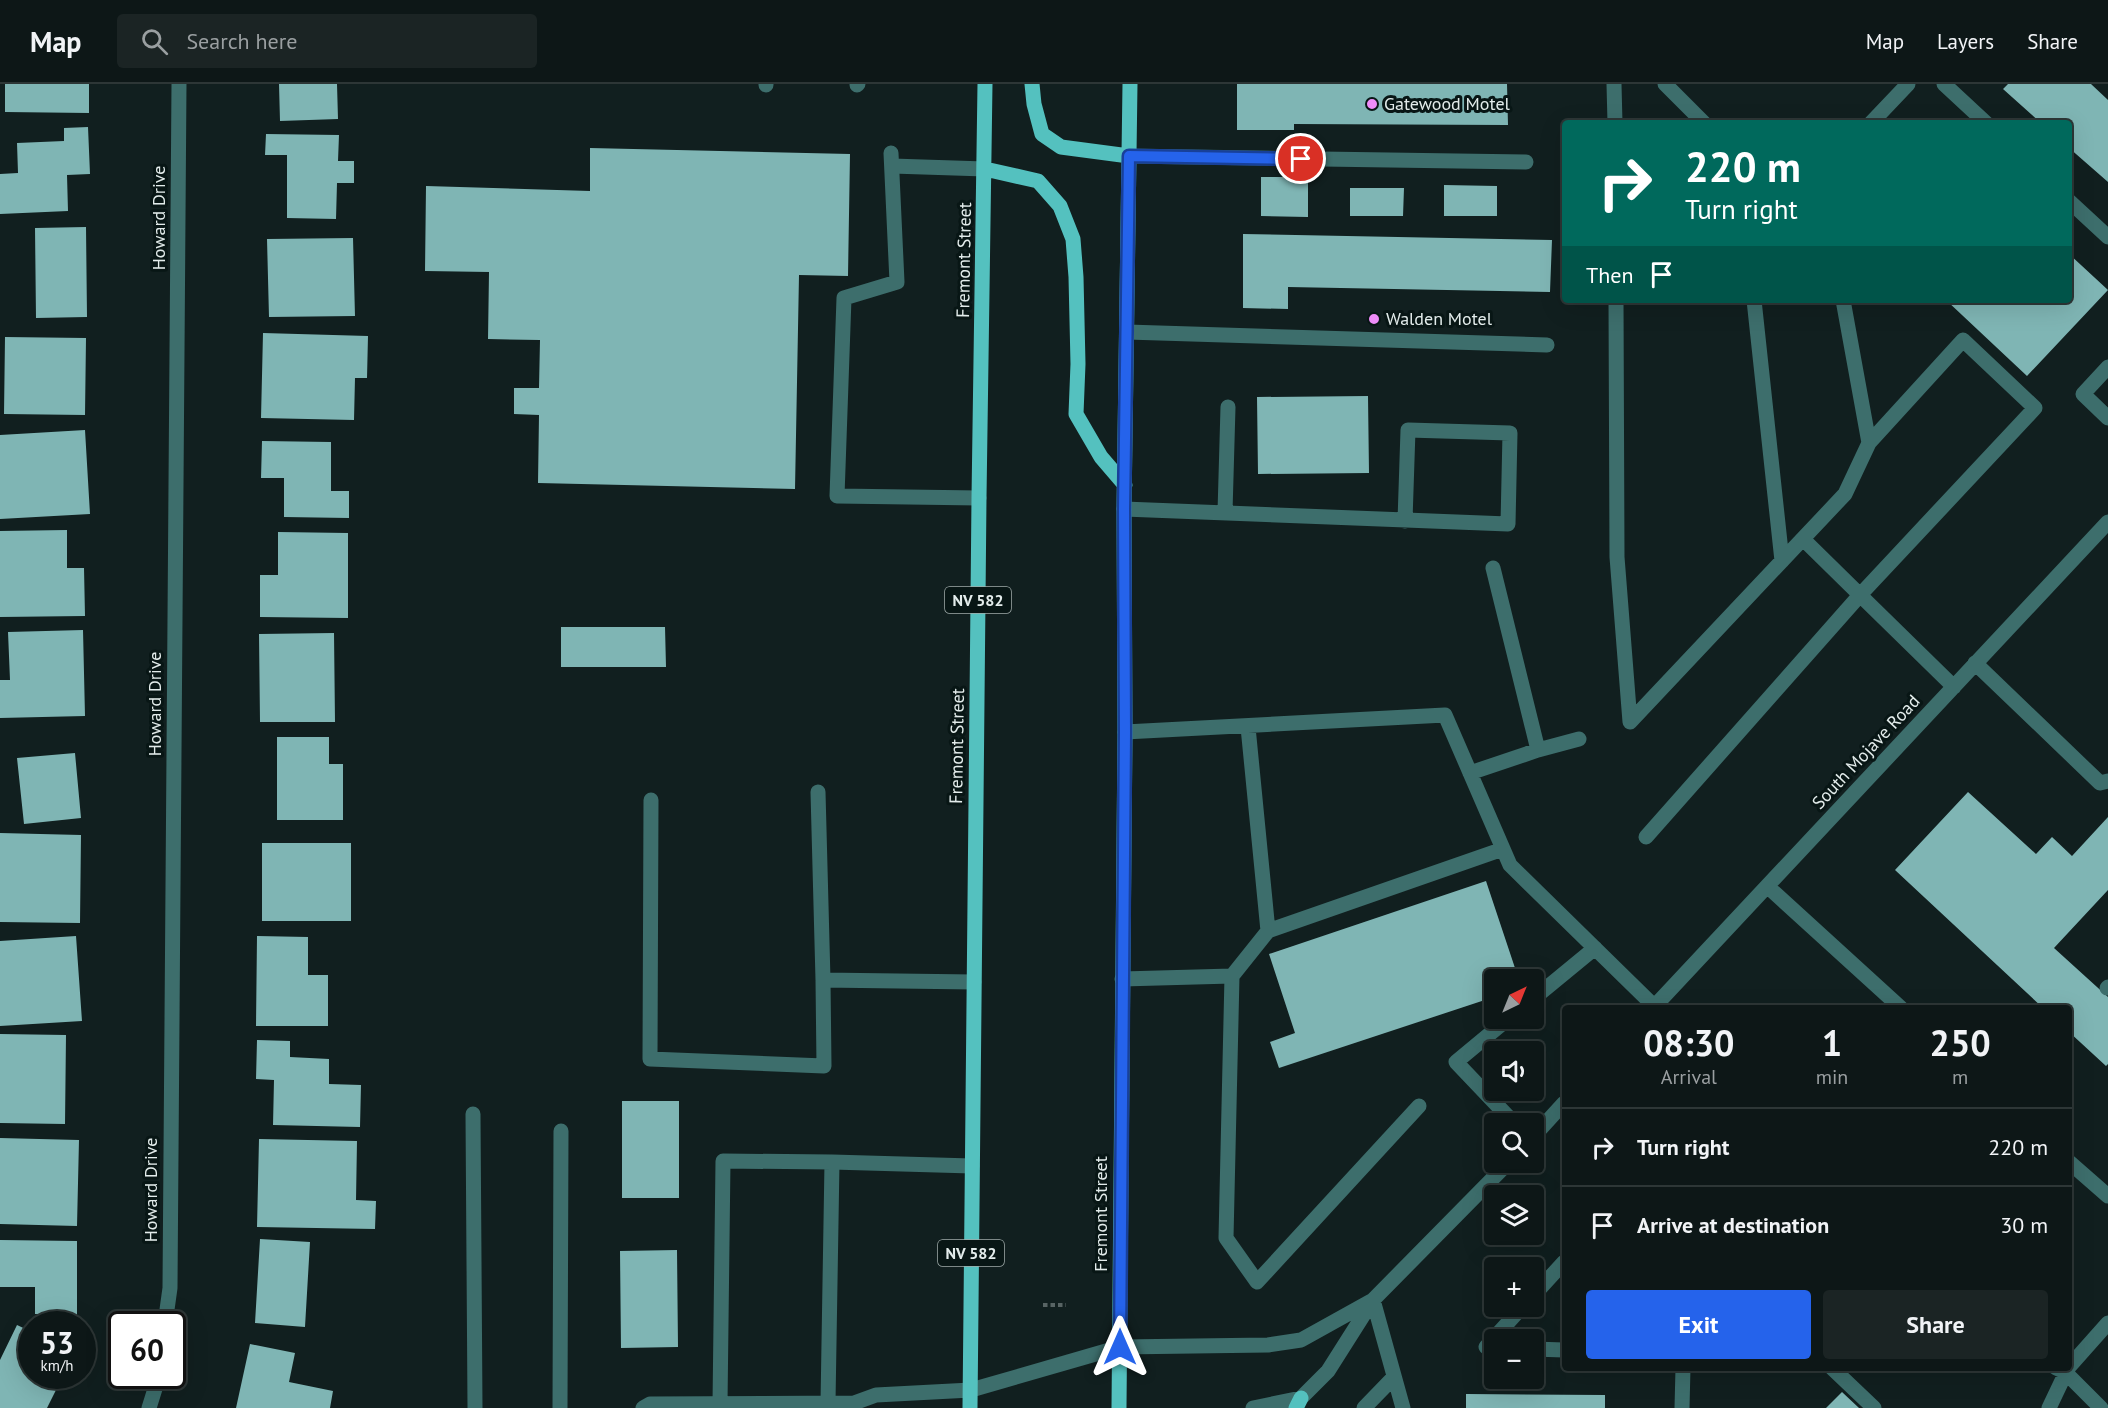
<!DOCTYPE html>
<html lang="en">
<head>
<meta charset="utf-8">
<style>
	:root { --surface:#0d1717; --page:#1b2424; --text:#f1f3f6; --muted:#9a9fa1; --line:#2d3636; --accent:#2563eb }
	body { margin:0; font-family:"PT Sans",sans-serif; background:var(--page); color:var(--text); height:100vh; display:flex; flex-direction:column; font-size:22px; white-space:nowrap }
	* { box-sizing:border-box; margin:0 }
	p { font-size:20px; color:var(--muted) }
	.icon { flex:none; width:33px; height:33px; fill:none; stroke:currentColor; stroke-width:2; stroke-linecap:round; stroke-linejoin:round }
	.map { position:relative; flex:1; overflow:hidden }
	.sheet { position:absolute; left:1562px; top:921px; width:510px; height:366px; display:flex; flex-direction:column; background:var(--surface); border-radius:6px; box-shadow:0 6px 24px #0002,0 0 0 2px var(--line) }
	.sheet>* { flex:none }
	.banner { position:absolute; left:1562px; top:36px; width:510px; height:183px; border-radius:6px; box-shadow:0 6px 24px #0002,0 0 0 2px var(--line); background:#00695c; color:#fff; overflow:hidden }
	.needle { width:39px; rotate:43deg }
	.buttons { position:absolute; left:1484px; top:885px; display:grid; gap:12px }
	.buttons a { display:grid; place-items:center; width:60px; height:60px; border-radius:6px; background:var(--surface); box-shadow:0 6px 24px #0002,0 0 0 2px var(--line); font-size:30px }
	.speed { position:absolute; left:18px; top:1227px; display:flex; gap:12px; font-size:30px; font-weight:700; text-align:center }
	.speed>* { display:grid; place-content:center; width:78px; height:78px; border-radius:50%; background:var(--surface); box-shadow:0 6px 24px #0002,0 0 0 2px var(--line); line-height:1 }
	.speed small { font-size:15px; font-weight:400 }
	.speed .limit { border:3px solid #111; border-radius:9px; background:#fff; color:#111 }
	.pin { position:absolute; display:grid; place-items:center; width:51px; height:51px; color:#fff; margin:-26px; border:3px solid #fff; border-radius:50%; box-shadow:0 2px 6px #0007 }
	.me { position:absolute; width:66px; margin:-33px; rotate:0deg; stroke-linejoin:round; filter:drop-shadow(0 0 4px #0008) }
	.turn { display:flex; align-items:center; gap:21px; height:126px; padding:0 24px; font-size:27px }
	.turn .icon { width:78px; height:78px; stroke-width:2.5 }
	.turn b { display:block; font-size:42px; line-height:51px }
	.then { display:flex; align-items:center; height:57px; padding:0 24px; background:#0003; gap:12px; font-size:22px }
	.eta { display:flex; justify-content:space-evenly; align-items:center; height:102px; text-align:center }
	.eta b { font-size:36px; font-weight:600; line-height:42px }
	.primary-button { display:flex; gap:12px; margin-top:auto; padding:12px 24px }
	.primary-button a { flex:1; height:69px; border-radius:6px; background:var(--accent); color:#fff; font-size:24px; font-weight:600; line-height:69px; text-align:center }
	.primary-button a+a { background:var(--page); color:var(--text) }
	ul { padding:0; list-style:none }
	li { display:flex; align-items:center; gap:18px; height:78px; padding:0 24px; border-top:2px solid var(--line) }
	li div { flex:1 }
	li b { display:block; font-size:22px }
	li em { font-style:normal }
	header { display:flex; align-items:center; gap:36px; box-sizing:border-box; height:84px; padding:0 30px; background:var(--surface); border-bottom:2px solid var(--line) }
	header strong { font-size:28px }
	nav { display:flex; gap:33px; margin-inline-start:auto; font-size:21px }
	.search { width:420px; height:54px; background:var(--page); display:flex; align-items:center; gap:15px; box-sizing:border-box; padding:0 21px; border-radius:6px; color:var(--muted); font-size:22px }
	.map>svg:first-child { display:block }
	.building { fill:#7fb5b4 }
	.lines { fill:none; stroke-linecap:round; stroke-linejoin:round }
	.path { stroke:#586464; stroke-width:4; stroke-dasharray:4.5 3; stroke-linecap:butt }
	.minor { stroke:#3d6e6c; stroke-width:15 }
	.major { stroke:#54c1bf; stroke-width:15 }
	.route-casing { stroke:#184099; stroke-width:15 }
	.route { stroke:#2563eb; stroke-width:10 }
	.poi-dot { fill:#ee8cf8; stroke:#081615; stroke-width:2 }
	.labels { text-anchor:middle; stroke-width:6; stroke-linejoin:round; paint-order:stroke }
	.shield { fill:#081615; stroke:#a1acab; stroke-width:1.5 }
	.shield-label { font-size:16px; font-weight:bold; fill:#e3eceb }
	.poi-label { font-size:18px; fill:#e3eceb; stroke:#081615; text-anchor:start }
	.street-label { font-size:18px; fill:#e3eceb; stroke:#081615 }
</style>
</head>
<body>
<header>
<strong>Map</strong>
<div class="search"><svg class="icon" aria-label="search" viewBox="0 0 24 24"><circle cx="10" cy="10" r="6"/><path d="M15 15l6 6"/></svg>Search here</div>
<nav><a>Map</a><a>Layers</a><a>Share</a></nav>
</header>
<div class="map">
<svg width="2108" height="1324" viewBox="0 0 2108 1324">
	<rect width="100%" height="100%" fill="#111f1f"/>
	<path class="building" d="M5 0H89V29L5 28Z
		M279 0H337L338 35 280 37Z
		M1237 0H1507L1508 41 1294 40V46H1237Z
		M2008 0H2091L2108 16V98L2068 63V39H2041L2003 5Z
		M88 43 90 90 67 91 68 127 0 130V90L18 89 17 59 64 57V44Z
		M266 50 339 51 338 77H354V99H337L336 135 287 134V71H265Z
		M590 64 850 70 848 192 799 191 795 405 538 399 539 331 514 330V304H539L540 256 488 255 489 188 425 187 426 102 590 107Z
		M1261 93H1308V133L1261 132Z
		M1444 101 1497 102V132H1444Z
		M1350 104H1404L1403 132H1350Z
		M86 143 87 233 36 234 35 144Z
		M1243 150 1552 156 1550 208 1288 203V225L1243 224Z
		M353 154 355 232 269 233 267 155Z
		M2068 169 2108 206 2027 292 1946 216H2068Z
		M263 249 368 252 367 294H355L354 336 261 334Z
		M5 253 86 254 85 331 4 330Z
		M1368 312 1369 389 1258 390 1257 313Z
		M85 346 90 430 0 435V351Z
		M262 357 331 358V407H349V434L284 433V394H261Z
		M67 446V484H84L85 532 0 533V447Z
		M278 448 348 449V534L260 533V491H278Z
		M561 543H665L666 583H561Z
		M83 546 85 632 0 634V596H10L8 548Z
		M334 549 335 638H260L259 550Z
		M277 653H329V680H343V736H277Z
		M75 669 81 734 24 740 17 674Z
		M1968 708 2036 770 2052 753 2072 772 2108 733V806L2054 864 2108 913V980L2106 982 2068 947V924H2043L1895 786Z
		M0 749 81 751 80 839 0 838Z
		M262 759H351V837H262Z
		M1486 797 1519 896H1494V913L1279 984 1270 958 1295 949 1269 870Z
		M76 852 82 937 0 942V857Z
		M257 852 308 853V891H328V942H256Z
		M0 950 66 951 65 1040 0 1039Z
		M257 956 290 957V973L329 975V1000L361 1001 360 1043 273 1041 274 996 256 995Z
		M622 1017H679V1114H622Z
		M0 1054 79 1056 77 1142 0 1140Z
		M259 1055 357 1057 356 1116 376 1117 375 1145 257 1143Z
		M260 1155 310 1158 305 1243 255 1239Z
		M0 1156 77 1157V1231L35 1230V1203H0Z
		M677 1166 678 1263 621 1264 620 1167Z
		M17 1241 32 1248V1292H63L47 1324H0V1276Z
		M250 1260 295 1269 289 1298 333 1307 330 1324H236Z
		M1842 1308 1859 1324H1826Z
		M1466 1310 1605 1311V1324H1466Z"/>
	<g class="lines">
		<path class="path" d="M1043 1221H1066"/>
		<path class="minor" d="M1614 0 1615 39
			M1665 0 1704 39
			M1944 0 1986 39
			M766 1V0
			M857 1 858 0
			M1871 39 1908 0
			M891 69 897 198 844 214 837 412 979 414
			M1129 72 1526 78
			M892 82 985 85
			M2068 116 2108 153
			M1616 216 1617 473 1630 638 1845 410 1869 359 1963 256 2035 324 1860 511 1954 603
			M1754 216 1782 477
			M1843 216 1869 359
			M1127 248 1547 261
			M2108 283 2083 310 2108 334
			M1124 425C1252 429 1380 436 1508 440L1510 349 1408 346 1405 437
			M1225 428 1228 323
			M1493 484 1538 666
			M1975 579 2100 699 2108 697
			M1248 643 1268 847
			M1125 648 1445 631 1510 781 1656 924
			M1470 689 1538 666 1579 655
			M818 708 823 896 974 898
			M651 716 650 975 824 982 823 896
			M1646 753 1860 511 1803 455
			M1767 802 1901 924
			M1232 892 1268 847 1503 765
			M1122 895 1232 892 1226 1154 1257 1198 1419 1022
			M2107 904 2108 903
			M1533 915 1595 864
			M1653 924 2108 438
			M1509 934 1456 978 1515 1040
			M473 1030 475 1324
			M1533 1053 1564 1019
			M2068 1077 2108 1112
			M832 1078 972 1082
			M1533 1212 1564 1178
			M1373 1216 1403 1324
			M165 1240 170 1204 179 0
			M1494 1264 1486 1263 1523 1222
			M1533 1265 1564 1266
			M1832 1284 1874 1324
			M2056 1284 2065 1288 2101 1324
			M2068 1284 2108 1239
			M720 1320 723 1077 832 1078 828 1319
			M149 1324 159 1292
			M560 1324 561 1047
			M643 1324 650 1320 854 1319 876 1311 971 1306 1120 1263 1268 1261 1301 1256 1373 1216
			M1253 1324 1301 1314 1328 1287 1373 1216 1509 1078
			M1364 1324 1394 1293
			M1682 1324 1683 1284
			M2049 1324 2068 1284"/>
		<path class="major" d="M1032 0 1034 20 1042 50 1061 63 1129 72
			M985 85 1038 97 1060 122 1073 155 1076 193 1078 280 1076 330 1101 373 1125 401
			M970 1324 979 414 985 0
			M1119 1324 1125 648 1124 425 1130 0
			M1296 1324 1301 1314"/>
	</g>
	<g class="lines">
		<defs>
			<path id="route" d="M1120 1263 1125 648 1124 425 1129 72 1301 75"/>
		</defs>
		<use href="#route" class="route-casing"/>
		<use href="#route" class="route"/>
	</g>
	<g class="poi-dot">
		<circle cx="1372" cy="20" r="6"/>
		<circle cx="1374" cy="235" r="6"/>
	</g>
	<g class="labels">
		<g class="shield">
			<rect x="945" y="503" width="66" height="26" rx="4.5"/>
			<rect x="938" y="1156" width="66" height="26" rx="4.5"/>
		</g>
		<g class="shield-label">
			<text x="978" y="522">NV 582</text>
			<text x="971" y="1175">NV 582</text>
		</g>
		<g class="poi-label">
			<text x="1384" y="26">Gatewood Motel</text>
			<text x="1386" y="241">Walden Motel</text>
		</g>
		<g class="street-label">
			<text transform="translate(159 134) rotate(-90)" y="6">Howard Drive</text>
			<text transform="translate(964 176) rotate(-89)" y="6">Fremont Street</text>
			<text transform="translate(155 620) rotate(-90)" y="6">Howard Drive</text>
			<text transform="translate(957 662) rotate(-89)" y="6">Fremont Street</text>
			<text transform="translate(1866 668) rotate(-47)" y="6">South Mojave Road</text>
			<text transform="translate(151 1106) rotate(-90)" y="6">Howard Drive</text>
			<text transform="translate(1101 1130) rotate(-90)" y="6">Fremont Street</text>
		</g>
	</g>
</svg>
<div class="buttons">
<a><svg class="needle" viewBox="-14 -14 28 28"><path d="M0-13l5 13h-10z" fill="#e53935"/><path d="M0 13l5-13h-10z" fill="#9a9fa1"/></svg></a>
<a><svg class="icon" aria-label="sound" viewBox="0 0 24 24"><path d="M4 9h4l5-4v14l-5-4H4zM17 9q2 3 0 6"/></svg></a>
<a><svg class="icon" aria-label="search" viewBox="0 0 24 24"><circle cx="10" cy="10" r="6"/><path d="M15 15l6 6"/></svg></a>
<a><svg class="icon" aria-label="layers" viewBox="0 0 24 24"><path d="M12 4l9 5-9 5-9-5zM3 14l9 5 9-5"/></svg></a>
<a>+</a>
<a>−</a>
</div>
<div class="speed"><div>53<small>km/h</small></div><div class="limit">60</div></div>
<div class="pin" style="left:1301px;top:75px;background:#d93025"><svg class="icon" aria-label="arrive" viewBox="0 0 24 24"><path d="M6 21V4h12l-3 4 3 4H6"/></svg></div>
<svg class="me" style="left:1120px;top:1263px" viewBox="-20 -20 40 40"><path d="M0-17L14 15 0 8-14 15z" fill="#2563eb" stroke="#fff" stroke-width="4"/></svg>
<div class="banner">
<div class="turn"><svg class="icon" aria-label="right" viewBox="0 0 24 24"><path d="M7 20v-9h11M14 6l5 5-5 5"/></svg><div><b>220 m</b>Turn right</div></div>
<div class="then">Then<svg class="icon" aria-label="arrive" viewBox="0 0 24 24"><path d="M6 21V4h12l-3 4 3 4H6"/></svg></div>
</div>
<section class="sheet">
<div class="eta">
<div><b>08:30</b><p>Arrival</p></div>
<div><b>1</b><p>min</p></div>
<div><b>250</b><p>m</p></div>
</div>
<ul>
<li><svg class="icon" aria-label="right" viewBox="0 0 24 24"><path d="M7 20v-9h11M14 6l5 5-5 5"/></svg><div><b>Turn right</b></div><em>220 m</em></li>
<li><svg class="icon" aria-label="arrive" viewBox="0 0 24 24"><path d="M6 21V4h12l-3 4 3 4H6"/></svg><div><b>Arrive at destination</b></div><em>30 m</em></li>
</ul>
<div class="primary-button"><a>Exit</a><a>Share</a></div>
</section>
</div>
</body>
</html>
